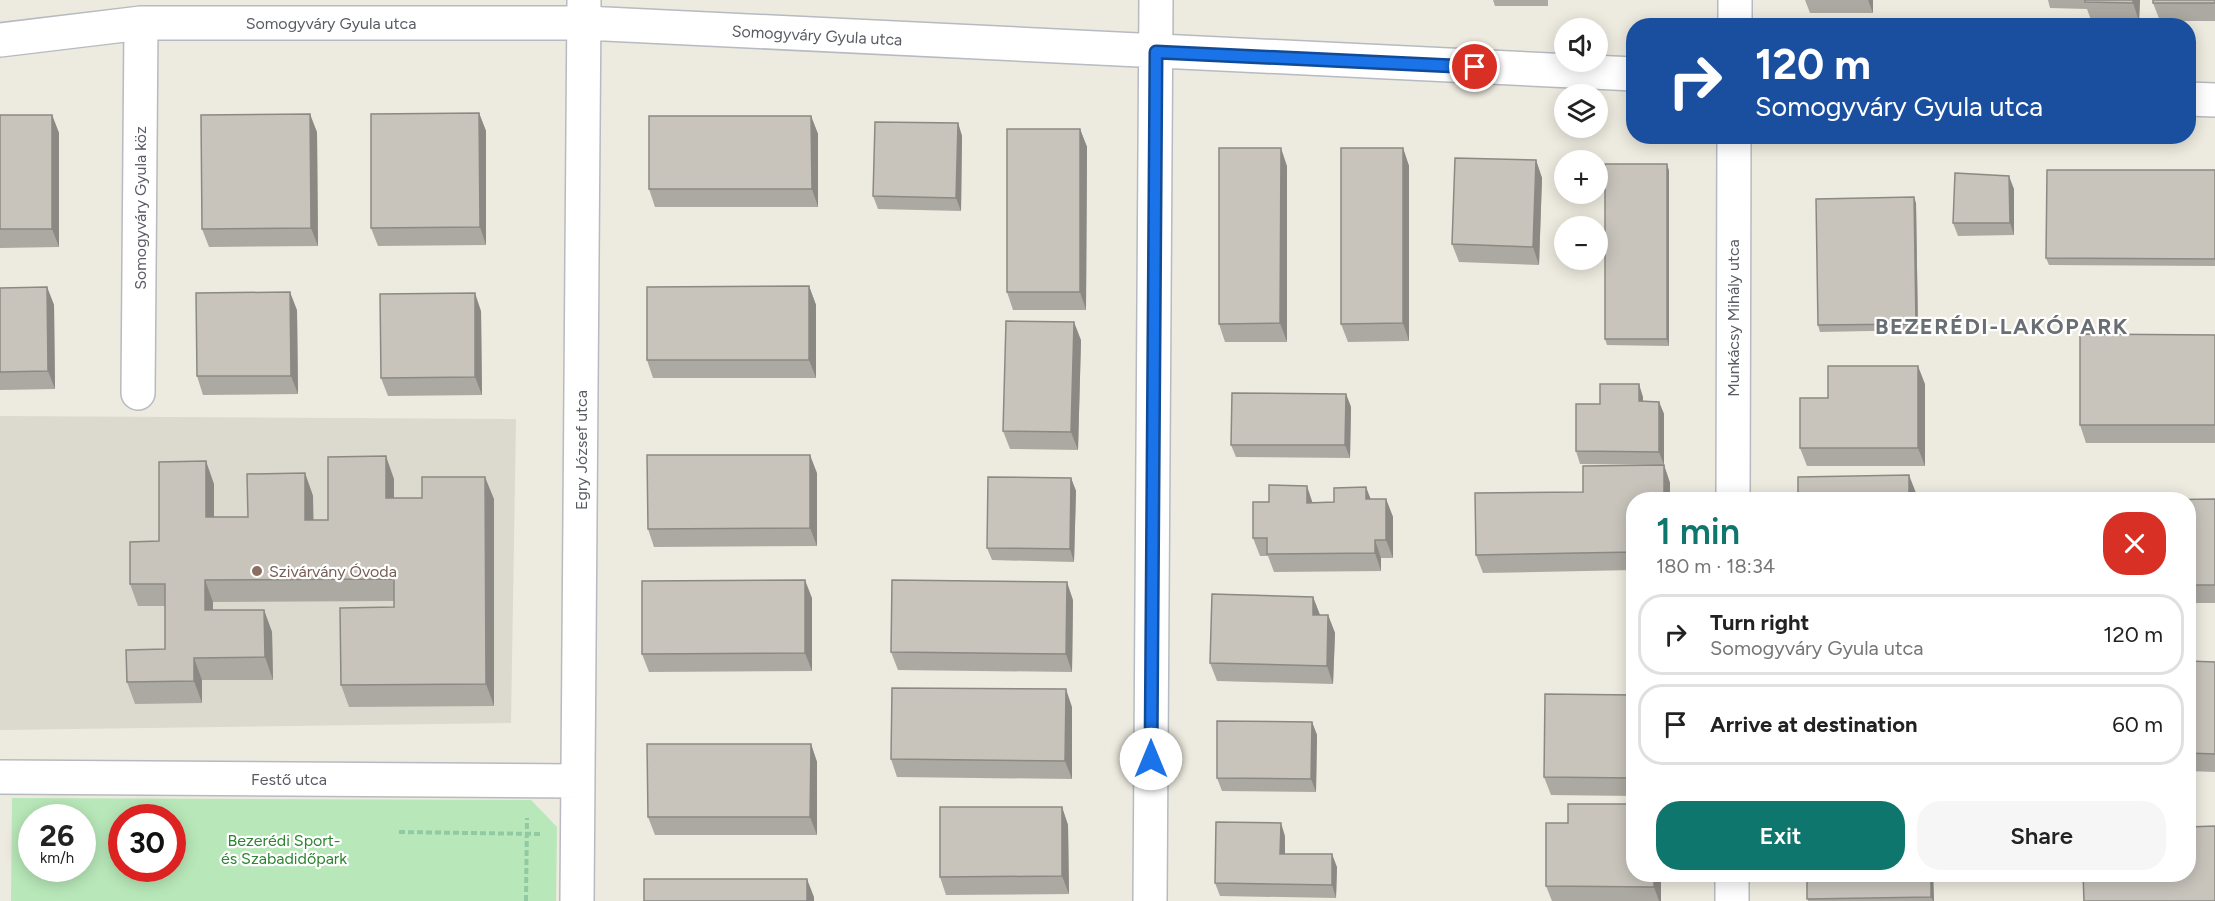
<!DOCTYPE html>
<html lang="en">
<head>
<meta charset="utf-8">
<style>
	:root { --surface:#fff; --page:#f6f6f6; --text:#222; --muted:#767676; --line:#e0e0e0; --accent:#0f766e }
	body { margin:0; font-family:Figtree,sans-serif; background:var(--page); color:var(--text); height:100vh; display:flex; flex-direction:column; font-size:22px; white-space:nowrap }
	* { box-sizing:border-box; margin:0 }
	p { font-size:20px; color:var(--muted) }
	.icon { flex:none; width:33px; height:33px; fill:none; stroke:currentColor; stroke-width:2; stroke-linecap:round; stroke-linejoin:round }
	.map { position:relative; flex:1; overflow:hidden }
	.panel { position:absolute; left:1626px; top:492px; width:570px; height:390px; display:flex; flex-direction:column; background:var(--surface); border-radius:24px; box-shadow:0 3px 15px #0003 }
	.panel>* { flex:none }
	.banner { position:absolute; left:1626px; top:18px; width:570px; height:126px; border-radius:24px; box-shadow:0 3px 15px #0003; background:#1a4fa0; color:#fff; overflow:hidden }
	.buttons { position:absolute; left:1554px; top:18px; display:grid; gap:12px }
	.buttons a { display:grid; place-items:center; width:54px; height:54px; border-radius:50%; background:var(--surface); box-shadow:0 3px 15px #0003; font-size:30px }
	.speed { position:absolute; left:18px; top:804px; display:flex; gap:12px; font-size:30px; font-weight:700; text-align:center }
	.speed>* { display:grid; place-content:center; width:78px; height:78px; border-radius:50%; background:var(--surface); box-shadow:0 3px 15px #0003; line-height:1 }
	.speed small { font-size:15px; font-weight:400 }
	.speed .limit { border:9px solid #d22; background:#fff; color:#111 }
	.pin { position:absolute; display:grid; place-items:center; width:51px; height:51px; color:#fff; margin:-26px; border:3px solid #fff; border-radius:50%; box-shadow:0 2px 6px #0007 }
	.me { position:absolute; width:66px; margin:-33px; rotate:0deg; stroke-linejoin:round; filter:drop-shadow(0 0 4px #0008) }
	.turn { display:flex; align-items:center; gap:21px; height:126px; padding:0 30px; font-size:27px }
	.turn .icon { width:78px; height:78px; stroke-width:2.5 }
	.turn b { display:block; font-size:42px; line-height:51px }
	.round { display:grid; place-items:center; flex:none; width:63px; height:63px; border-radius:24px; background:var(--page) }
	.summary { display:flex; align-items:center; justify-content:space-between; height:102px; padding:0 30px }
	h1 { font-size:36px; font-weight:600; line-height:45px; color:var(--accent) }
	.cta { display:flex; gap:12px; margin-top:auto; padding:12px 30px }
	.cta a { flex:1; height:69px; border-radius:24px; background:var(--accent); color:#fff; font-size:24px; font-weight:600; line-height:69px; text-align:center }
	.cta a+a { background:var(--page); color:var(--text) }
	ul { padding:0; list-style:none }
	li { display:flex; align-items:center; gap:18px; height:81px; margin:0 12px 9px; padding:0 18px; border:3px solid var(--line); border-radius:24px }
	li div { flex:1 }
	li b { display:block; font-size:22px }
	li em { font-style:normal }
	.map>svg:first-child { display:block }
	.education { fill:#dcd9ce }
	.green { fill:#b8e8b9; fill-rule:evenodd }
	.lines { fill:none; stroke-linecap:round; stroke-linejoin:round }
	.street-casing { stroke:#b7bac0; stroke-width:36 }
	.path { stroke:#91c9a2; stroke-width:4; stroke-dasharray:6 3; stroke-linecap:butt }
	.street { stroke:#fff; stroke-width:33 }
	.wall { fill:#aca9a2 }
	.shaded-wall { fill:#8c8984 }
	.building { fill:#c8c4bc; stroke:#8c8984; stroke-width:1.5 }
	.route-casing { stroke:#114b97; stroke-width:15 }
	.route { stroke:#1a73e8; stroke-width:10 }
	.education-dot { fill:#8d6e63; stroke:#fff; stroke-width:2 }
	.labels { text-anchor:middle; stroke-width:4.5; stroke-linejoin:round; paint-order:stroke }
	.street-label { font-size:16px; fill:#585c62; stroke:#fff }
	.education-label { font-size:16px; fill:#785e54; stroke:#fff; text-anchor:start }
	.park-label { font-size:16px; fill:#2d8532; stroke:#fff }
	.district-label { font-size:22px; font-weight:bold; letter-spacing:1.5px; fill:#696e74; stroke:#fff }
</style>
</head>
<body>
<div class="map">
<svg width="2215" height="901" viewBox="0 0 2215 901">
	<rect width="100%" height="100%" fill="#edeadf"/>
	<path class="education" d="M0 416 516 419 511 723 0 730Z"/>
	<path class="green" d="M12 798 531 800 557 827 556 901H11ZM32 818H82V868H32ZM122 818H172V868H122Z"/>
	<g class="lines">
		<defs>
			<path id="street" d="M1735 26V0
				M0 40 141 23H585L1634 74
				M2188 99 2215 100
				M138 393 141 23
				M1733 500 1734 136
				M0 777 578 781
				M577 901 584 2
				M1150 901 1156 0
				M1732 901V874"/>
		</defs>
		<use href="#street" class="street-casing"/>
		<path class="path" d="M399 832 542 834
			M526 901 527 818"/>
		<use href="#street" class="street"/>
	</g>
	<path class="wall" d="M1493 0H1548V6H1495Z
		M1805 0H1873V13H1810Z
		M2048 0H2140L2139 21 2091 20 2087 9 2050 8Z
		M2215 0V21H2160L2153 3Z
		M479 113 486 131V245L378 246 371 228Z
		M0 115H52L59 133V247L0 248Z
		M811 116 818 134V207H655L649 189Z
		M958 123 962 136 961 211 878 209 873 196Z
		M1080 129 1087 147 1086 310H1013L1007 292Z
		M317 132 318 246 209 247 202 229Z
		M1403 148 1409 166V341L1348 342 1341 324Z
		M1536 160 1542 178 1539 265 1459 262 1452 244Z
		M1667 164 1669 171V346L1607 345 1605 339Z
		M1287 166V342H1225L1219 324Z
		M2215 170V266L2049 265 2046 258Z
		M2014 189V235L1958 236 1953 223Z
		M1916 203 1918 330 1820 332 1818 325Z
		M809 286 816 305V378H653L647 360Z
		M47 287 54 305 55 389 0 390V288Z
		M297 310 298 394 203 395 197 376Z
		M481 311 482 395 388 396 381 378Z
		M2215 335V443H2086L2080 425Z
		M1081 340 1078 450 1010 449 1003 431Z
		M1925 384V466H1807L1800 448 1828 398Z
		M1346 394 1351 407 1350 458 1236 457 1231 445Z
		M1643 397V401L1659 402 1664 414V465L1580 464 1576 451 1600 404Z
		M1664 465 1670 483 1634 500V570L1483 573 1476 555 1583 492Z
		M305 473 313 496V520H328L394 479V498L494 499V706L349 707 341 685 394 607V601L213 602V610H264L272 632 273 680H202V703L135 704 127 682 165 649V606H138L130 584 159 541 214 484V517H248Z
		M817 473V546L654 547 648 529Z
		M1071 478 1076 491 1074 562 992 560 987 548Z
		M1366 487 1370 499H1386L1393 517V558H1381V571L1274 572 1268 556H1260L1253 538 1269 502H1334Z
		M2215 499V603H2188V500Z
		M1313 597 1320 615H1328L1335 633 1333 684 1217 681 1210 663Z
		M812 598V671L649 672 642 654Z
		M1073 600 1072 672 898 670 891 652Z
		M2188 661 2215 662V772L2188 771Z
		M1634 695V796L1551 795 1544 777Z
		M1072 707V779L897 777 891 759Z
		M1312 722 1317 735 1316 792 1222 791 1217 778Z
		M811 744 817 762V835H655L648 817Z
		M1629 804 1634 816V874H1661V901H1552L1546 886 1568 823Z
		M1062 807 1068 825 1069 894 946 895 940 877Z
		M1285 836V854L1337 867 1336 898 1220 896 1215 883Z
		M1807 874H1933L1934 901H1808Z"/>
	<path class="shaded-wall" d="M1868 0H1873V13Z
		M2133 0H2140L2139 21 2133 3Z
		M479 113 486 131V245L480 227Z
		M310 114 317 132 318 246 311 228Z
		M52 115 59 133V247L52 229Z
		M811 116 818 134V207L812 189Z
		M958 123 962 136 961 211 956 198Z
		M1080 129 1087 147 1086 310 1080 292Z
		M1281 148 1287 166V342L1280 323Z
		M1403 148 1409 166V341L1403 323Z
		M1536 160 1542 178 1539 265 1533 247Z
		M1667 164 1669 171V346L1667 339Z
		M2009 176 2014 189V235L2010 223Z
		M1914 197 1916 203 1918 330 1916 324Z
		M809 286 816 305V378L809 360Z
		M47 287 54 305 55 389 48 371Z
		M290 292 297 310 298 394 291 376Z
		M475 293 481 311 482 395 475 377Z
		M1074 322 1081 340 1078 450 1071 432Z
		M1918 366 1925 384V466L1918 448Z
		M1639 384 1643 397V414L1639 401Z
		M1346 394 1351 407 1350 458 1345 445Z
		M1659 402 1664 414V465L1659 452Z
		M810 455 817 473V546L810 528Z
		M386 456 394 479V520L386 498Z
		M206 461 214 484V539L206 517Z
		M1664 465 1670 483V500H1664Z
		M305 473 313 496 314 542 305 520Z
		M1909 475 1916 493V500H1909Z
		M485 477 494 499V706L486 684Z
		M1071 478 1076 491 1074 562 1070 549Z
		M1307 486 1313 504 1307 503Z
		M1366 487 1373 505 1366 499Z
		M1386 499 1393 517V558L1386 540Z
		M1375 540 1381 558V571L1375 553Z
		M205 580 213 602V632L205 610Z
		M805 580 812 598V671L805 653Z
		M1067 582 1073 600 1072 672 1066 654Z
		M1313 597 1320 615H1313Z
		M264 610 272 632 273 680 265 657Z
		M1328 615 1335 633 1333 684 1327 666Z
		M194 658 202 680V703L194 681Z
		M1066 689 1072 707V779L1065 761Z
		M1312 722 1317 735 1316 792 1311 779Z
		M811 744 817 762V835L810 817Z
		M1629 804 1634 816V838L1629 826Z
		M1062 807 1068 825 1069 894 1062 876Z
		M1281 823 1285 836V867L1280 854Z
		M1332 854 1337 867 1336 898 1332 885Z
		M1654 874H1661V901H1659L1654 887Z
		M1931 874H1933L1934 901H1933L1931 897Z
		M807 879 814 897V901H807Z"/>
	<path class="building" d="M2085 0H2133V3L2085 2Z
		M2153 0H2215V3H2153Z
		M479 113 480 227 371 228V114Z
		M310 114 311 228 202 229 201 115Z
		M0 115H52V229H0Z
		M649 116H811L812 189H649Z
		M875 122 958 123 956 198 873 196Z
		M1007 129H1080V292H1007Z
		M1219 148H1281L1280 323 1219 324Z
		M1341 148H1403V323L1341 324Z
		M1455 158 1536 160 1533 247 1452 244Z
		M1605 164H1667V339H1605Z
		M2047 170H2215V259L2046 258Z
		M1955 173 2009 176 2010 223H1953Z
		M1914 197 1916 324 1818 325 1816 199Z
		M809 286V360H647V287Z
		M47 287 48 371 0 372V288Z
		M290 292 291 376H197L196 293Z
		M475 293V377L381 378 380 294Z
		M1006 321 1074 322 1071 432 1003 431Z
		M2080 334 2215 335V425H2080Z
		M1828 366H1918V448H1800V398H1828Z
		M1600 384H1639V401L1659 402V452L1576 451V404H1600Z
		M1232 393 1346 394 1345 445H1231Z
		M647 455H810V528L648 529Z
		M386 456V498H422V477H485L486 684 341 685 340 608 394 607V579L205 580V610H264L265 657 194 658V681L127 682 126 650 165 649V584H130V542L159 541V462L206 461V517H248L247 474 305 473V520H328V457Z
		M1664 465V500H1634V552L1476 555 1475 493 1583 492V466Z
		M1909 475V500H1798V477Z
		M988 477 1071 478 1070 549 987 548Z
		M1269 485 1307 486V503L1334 502V488L1366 487V499H1386V540H1375V553L1267 554V538H1253V502H1269Z
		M2215 499V585H2188V500H2146Z
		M805 580V653L642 654V581Z
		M892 580 1067 582 1066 654 891 652Z
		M1212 594 1313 597V615H1328L1327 666 1210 663Z
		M2188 661 2215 662V754L2188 753Z
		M892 688 1066 689 1065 761 891 759Z
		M1545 694 1634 695V778L1544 777Z
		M1217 721 1312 722 1311 779 1217 778Z
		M647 744H811L810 817H648Z
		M1568 804H1629V826H1634V874H1654V887L1546 886V823H1568Z
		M940 807H1062V876L940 877Z
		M1216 822 1281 823 1280 854H1332V885L1215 883Z
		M2215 826V901H2084L2083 874H2188V827Z
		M1807 874H1931V897L1807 899Z
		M644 879H807V901H644Z"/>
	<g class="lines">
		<defs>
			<path id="route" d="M1151 759 1156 52 1475 67"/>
		</defs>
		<use href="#route" class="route-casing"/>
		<use href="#route" class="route"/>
	</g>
	<circle class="education-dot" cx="257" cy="571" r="6"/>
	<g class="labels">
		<g class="street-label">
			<text x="331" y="29">Somogyváry Gyula utca</text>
			<text transform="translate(817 35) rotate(3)" y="6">Somogyváry Gyula utca</text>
			<text transform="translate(140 208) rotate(-90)" y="6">Somogyváry Gyula köz</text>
			<text transform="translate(1733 318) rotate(-90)" y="6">Munkácsy Mihály utca</text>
			<text transform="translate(581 450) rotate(-90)" y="6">Egry József utca</text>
			<text x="289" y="785">Festő utca</text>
		</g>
		<g class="education-label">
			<text x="269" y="577">Szivárvány Óvoda</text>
		</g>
		<g class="park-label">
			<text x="284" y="846">Bezerédi Sport-<tspan x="284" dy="18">és Szabadidőpark</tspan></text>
		</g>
		<g class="district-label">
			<text x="2002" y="334">BEZERÉDI-LAKÓPARK</text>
		</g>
	</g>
</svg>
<div class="buttons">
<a><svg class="icon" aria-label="sound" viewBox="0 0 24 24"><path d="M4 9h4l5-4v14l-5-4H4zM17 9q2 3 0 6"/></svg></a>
<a><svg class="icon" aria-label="layers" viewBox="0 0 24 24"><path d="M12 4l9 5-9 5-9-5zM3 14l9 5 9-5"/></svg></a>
<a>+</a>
<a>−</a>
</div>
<div class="speed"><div>26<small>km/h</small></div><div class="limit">30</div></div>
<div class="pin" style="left:1475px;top:67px;background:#d93025"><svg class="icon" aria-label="arrive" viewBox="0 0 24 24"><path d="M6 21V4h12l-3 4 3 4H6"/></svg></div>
<svg class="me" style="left:1151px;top:759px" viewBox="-20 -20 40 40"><circle r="19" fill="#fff"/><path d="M0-13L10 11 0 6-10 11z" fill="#1a73e8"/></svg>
<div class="banner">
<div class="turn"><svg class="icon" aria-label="right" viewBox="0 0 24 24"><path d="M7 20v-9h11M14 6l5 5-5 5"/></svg><div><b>120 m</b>Somogyváry Gyula utca</div></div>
</div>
<section class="panel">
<div class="summary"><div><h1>1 min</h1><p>180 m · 18:34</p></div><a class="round" style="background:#d93025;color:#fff"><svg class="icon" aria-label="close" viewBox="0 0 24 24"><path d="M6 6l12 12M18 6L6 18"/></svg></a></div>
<ul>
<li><svg class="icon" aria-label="right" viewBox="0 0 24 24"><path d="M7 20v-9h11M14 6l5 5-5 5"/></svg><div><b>Turn right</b><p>Somogyváry Gyula utca</p></div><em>120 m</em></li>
<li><svg class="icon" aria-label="arrive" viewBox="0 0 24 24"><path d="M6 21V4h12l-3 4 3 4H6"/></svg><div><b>Arrive at destination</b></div><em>60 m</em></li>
</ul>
<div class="cta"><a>Exit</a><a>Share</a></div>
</section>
</div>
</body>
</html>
